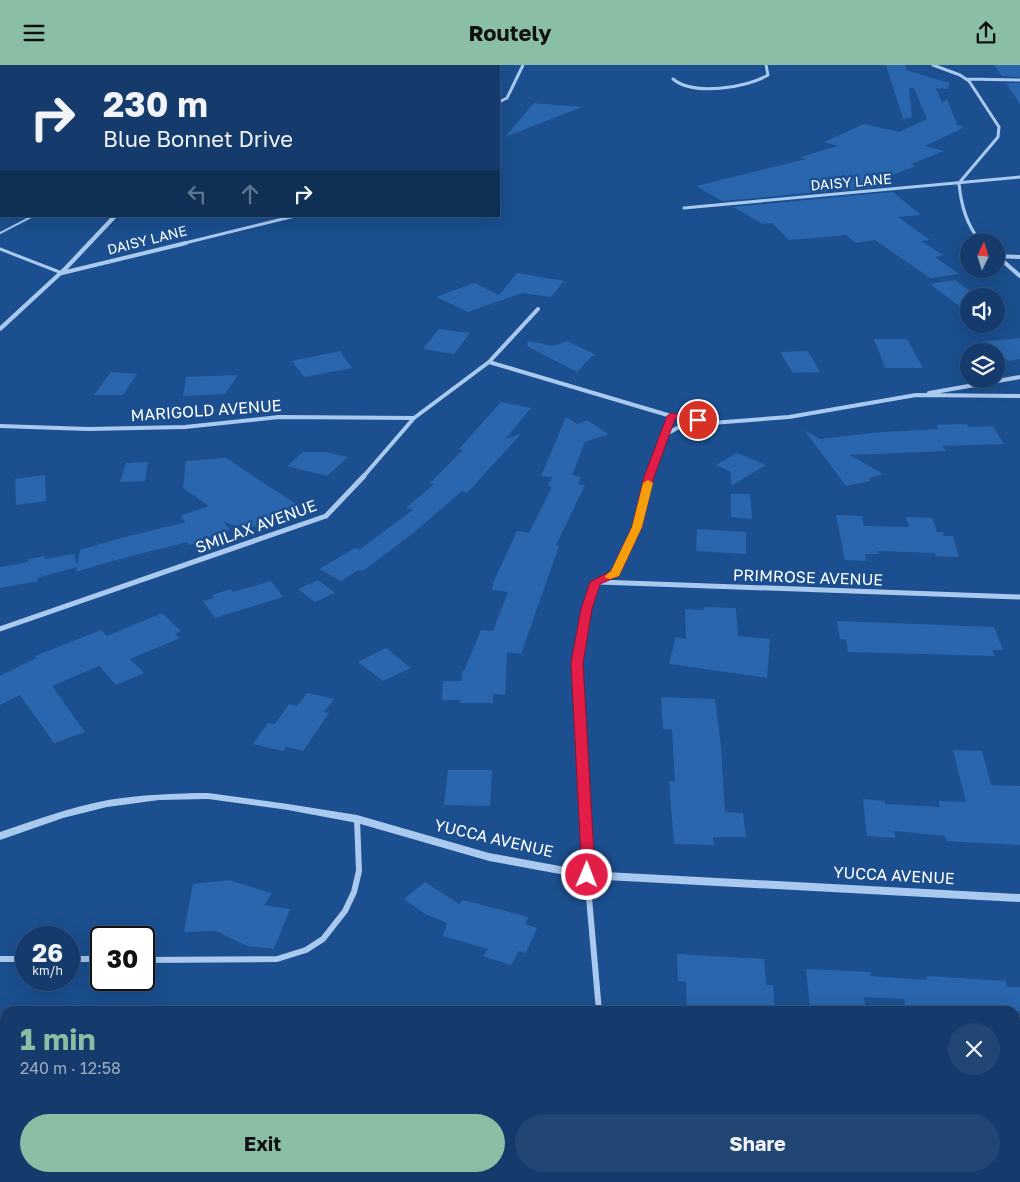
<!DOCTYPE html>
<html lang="en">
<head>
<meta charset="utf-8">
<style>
	:root { --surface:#143b6b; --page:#214673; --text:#f1f3f6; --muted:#9dadc1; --line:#33557e; --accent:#8abfa5 }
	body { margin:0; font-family:"Golos Text",sans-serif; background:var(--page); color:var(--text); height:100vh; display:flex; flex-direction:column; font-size:19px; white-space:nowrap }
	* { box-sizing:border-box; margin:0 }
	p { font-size:16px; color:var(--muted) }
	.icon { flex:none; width:28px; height:28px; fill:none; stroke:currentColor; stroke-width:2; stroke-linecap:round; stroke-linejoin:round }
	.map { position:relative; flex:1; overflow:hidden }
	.panel { position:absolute; left:0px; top:941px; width:1020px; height:176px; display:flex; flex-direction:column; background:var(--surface); border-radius:15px 15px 0 0; box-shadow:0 5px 20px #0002,0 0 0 1px var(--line) }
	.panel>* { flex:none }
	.banner { position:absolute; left:0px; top:0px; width:500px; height:152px; box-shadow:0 5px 20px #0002,0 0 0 1px var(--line); background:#143b6b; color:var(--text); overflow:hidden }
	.needle { width:32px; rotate:4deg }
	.fabs { position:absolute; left:960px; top:168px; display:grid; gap:10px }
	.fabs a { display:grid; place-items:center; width:45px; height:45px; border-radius:50%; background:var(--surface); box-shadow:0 5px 20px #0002,0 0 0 1px var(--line); font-size:25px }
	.speed { position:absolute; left:15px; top:861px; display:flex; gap:10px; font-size:25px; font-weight:700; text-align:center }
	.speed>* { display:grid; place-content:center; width:65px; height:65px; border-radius:50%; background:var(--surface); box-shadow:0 5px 20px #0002,0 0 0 1px var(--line); line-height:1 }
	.speed small { font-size:12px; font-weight:400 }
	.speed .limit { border:2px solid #111; border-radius:8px; background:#fff; color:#111 }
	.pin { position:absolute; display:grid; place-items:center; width:42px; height:42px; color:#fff; margin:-21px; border:2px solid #fff; border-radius:50%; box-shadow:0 1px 5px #0007 }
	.me { position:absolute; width:55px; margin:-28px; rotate:1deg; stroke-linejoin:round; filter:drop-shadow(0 0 4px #0008) }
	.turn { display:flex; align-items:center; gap:18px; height:105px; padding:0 20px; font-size:22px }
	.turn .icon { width:65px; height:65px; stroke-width:2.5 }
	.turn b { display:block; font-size:35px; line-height:42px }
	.lanes { display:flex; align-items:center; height:48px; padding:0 20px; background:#0003; justify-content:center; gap:25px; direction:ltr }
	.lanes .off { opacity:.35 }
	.round { display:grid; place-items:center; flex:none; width:52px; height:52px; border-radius:26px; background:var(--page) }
	.head { display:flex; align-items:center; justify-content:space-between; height:85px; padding:0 20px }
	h1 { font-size:30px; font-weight:700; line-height:38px; color:var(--accent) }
	.action { display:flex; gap:10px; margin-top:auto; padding:10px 20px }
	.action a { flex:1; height:58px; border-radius:30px; background:var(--accent); color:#111; font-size:20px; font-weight:700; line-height:58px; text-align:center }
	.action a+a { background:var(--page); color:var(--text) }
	header { display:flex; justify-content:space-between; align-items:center; height:65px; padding:0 20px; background:var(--accent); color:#111; font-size:22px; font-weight:700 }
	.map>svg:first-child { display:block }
	.building { fill:#2a66ad }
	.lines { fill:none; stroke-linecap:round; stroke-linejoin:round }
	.service-far1 { stroke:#a9c9ee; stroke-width:2 }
	.service { stroke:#a9c9ee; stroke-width:3 }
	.minor-far3 { stroke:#a9c9ee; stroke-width:3 }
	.minor-far2 { stroke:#a9c9ee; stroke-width:4 }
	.minor-far1 { stroke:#a9c9ee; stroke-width:5 }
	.minor { stroke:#a9c9ee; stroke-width:6 }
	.tertiary { fill:#a9c9ee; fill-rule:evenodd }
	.route { fill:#e11d48; stroke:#92132f }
	.slow { fill:#f59e0b }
	.labels { text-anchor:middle; stroke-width:5; stroke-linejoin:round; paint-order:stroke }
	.far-street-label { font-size:14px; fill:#fff; stroke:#1b4f8f }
	.street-label { font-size:16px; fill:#fff; stroke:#1b4f8f }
</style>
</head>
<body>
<header><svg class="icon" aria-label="menu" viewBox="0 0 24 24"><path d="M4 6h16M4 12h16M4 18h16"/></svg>Routely<svg class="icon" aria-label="share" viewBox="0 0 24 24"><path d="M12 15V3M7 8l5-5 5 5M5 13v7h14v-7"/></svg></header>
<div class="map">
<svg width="1020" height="1117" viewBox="0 0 1020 1117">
	<rect width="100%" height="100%" fill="#1b4f8f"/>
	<path class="building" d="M886 0H906V5L949 18 948 24 936 23 942 38 947 34 957 60 965 62 925 81 944 86 911 99 916 101 879 115 886 121 722 136 696 121 806 94 800 92 838 81 824 77 864 59 899 67 927 54 914 23H909L912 52 903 54Z
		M994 0H1020V12L1002 11Z
		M1006 18H1020V39Z
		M534 38 544 39 582 42 505 72Z
		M893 127 921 150 898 152 930 175 921 176 943 190 935 192 959 209 930 213 875 175 856 178 846 170 789 175 772 158 763 159 733 142Z
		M517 208 564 216 551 232 522 228 468 247 436 232 474 218 499 230Z
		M955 215 977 231H969V239L959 241 930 219Z
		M439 264 470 268 454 289 423 284Z
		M1020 273V294L1009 296 981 277Z
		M874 274H907L923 303H885Z
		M528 276 553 281 567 276 596 290 591 292 577 307 527 281Z
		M340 286 352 303 304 312 292 296Z
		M808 286 820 307 793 308 780 287Z
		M111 307 137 309 123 330H94Z
		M238 310 225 329 183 331 186 312Z
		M501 337 531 343 505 374 521 369 467 428 462 426 412 469 363 506 358 505 341 516 319 504 355 483 359 485 413 445 406 443 434 419 430 418 463 385 459 384Z
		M566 352 577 359 587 355 608 369 585 377 572 410 581 412 578 419 585 420 556 480 559 481 521 589 507 587 505 630 493 629V638H460V635H442L443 616H461L462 606H464L481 565 493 566 508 527 492 525 493 518 517 466 529 468 552 422 548 421 552 412 541 411Z
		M966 359 969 362 993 361 1004 379 942 381 946 386 850 390 883 409 868 414 870 416 846 421 804 365 820 374 882 367 939 364 936 360Z
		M303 387H326L348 392 327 411 287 401Z
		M737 388 766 400 731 421V407L716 400Z
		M226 393 296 439 291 441 293 443 245 465 223 456 230 465 190 480 187 477 112 496 76 507 77 502 37 513 38 516 0 523V502L28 497V494L44 491 45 494 74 489 77 501 80 485 117 474 186 457 180 451 209 441 183 423 186 396Z
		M148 397 145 416 120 417 126 398Z
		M45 410 46 436 16 440 15 414Z
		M731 429H750L752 454 731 452Z
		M836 450 862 451 864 461 909 462 906 452 932 453 937 467H943L944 471H953L959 492 936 491 935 488 878 486 879 489H865L866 496 845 495Z
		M697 464 746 467V489L696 486Z
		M318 515 335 528 315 537 298 524Z
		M271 516 283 532 215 553 203 536 214 533 212 530 231 524 233 527Z
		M704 542 736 543 738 571 770 574 767 613 669 599 676 572 686 574 685 544 704 545Z
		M162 548 181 566 175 569 180 573 130 594 144 608 116 620 99 601 52 621 85 667 54 678 20 630 0 640V611L36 593 35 591 101 565 107 571Z
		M837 556 994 562 1003 585H992L995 591 848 587 846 575 840 574Z
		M386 583 411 603 383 616 358 597Z
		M307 628 334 634 324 647 329 648 303 686 286 682 283 686 253 679 268 658 275 659 289 639 297 641Z
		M661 632 715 634 721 682 725 747 743 748 746 772H713L714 780 674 779 669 716H675L672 664H663Z
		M953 685 982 686 991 720 1020 721V780L947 776 945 771 894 766 895 773 867 771 863 734 885 736V739L940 742 938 736 966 737Z
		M448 705H492L490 741 444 740Z
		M228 815 272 828 264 840 290 844 274 884 247 881 216 866 184 867 193 819Z
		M425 817 459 839 463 835 528 852 525 859 537 863 526 888 519 886 511 900 483 891 488 884 443 871 447 858 425 849 404 834Z
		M677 889 764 894 766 920H773L775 946H687L686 917 678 916Z
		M806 904 870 907 871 911 927 915V911L1006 916 1007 922H1020V946H906L904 934 864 932 866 946 810 943Z"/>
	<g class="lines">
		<path class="service-far1" d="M57 1 63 0
			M0 168 33 151"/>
		<path class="service" d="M0 184 62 208"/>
		<path class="minor-far3" d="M933 0 960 10 969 16 999 62 998 72 959 118C961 140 966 159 980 176
			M673 14C693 31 747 23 768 10L766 0
			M966 14 1020 15
			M499 37 507 33 523 0
			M684 143 1020 112
			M181 179 295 151"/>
		<path class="minor-far2" d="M996 190 1020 211
			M998 191 1020 192
			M62 208 186 178
			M489 297 671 351
			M929 328 1020 312
			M0 361 88 364 185 362 279 352 414 353
			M663 371 677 363 705 358
			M363 412 414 353 489 297 538 244
			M649 412 671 351 712 358 789 352 916 330 1020 331"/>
		<path class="minor-far1" d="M599 517 1020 532
			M0 564 326 451 364 411
			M584 718 577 598 587 544 596 517 615 508 637 462 649 411"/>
		<path class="minor" d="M584 717 588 791 587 810 599 946
			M0 894H26
			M69 894H101
			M144 895 277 894 306 885 323 874 345 846 354 827 359 806 357 754
			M593 1117 594 1112"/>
		<path class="tertiary" d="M152 0H157V1H153Z
			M112 151H118L68 204 2 265 0 266V261L64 202Z
			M208 728 288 739 357 750 489 788 587 806 1020 829V837L587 814 489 796 357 758 288 745 208 734 159 735 107 742 63 753 0 775V767C35 755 71 742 108 735 141 730 174 728 208 728Z"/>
	</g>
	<path class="route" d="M671 348 698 352 703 355 698 358 675 354 654 412 642 462 619 511 600 519 592 544 583 598 594 791V810L592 813H582L580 810 581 791 571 598 581 544 590 517 611 506 632 462 644 412 667 351Z"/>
	<path class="slow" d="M648 415 653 418 642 462 619 511 610 514 606 513 605 511 611 506 632 462 643 418Z"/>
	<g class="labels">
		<g class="far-street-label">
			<text transform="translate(851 117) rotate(-5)" y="5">DAISY LANE</text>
			<text transform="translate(147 175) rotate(-14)" y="5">DAISY LANE</text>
		</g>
		<g class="street-label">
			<text transform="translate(206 345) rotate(-4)" y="6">MARIGOLD AVENUE</text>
			<text transform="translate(256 461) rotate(-20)" y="6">SMILAX AVENUE</text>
			<text transform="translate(808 512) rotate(2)" y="6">PRIMROSE AVENUE</text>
			<text transform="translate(494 773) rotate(13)" y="6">YUCCA AVENUE</text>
			<text transform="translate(894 810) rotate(3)" y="6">YUCCA AVENUE</text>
		</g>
	</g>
</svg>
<div class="fabs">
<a><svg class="needle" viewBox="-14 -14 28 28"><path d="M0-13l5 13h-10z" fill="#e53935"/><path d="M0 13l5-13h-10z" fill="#9dadc1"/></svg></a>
<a><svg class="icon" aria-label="sound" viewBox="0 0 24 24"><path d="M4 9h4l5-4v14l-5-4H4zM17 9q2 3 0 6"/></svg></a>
<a><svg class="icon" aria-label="layers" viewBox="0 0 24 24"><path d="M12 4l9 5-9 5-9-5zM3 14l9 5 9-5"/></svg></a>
</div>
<div class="speed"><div>26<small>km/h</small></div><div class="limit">30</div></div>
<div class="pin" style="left:698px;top:355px;background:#d93025"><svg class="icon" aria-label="arrive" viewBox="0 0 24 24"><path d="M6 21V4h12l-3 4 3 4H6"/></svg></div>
<svg class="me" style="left:587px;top:810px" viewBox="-20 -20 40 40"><circle r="17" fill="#e11d48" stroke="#fff" stroke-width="3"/><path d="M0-11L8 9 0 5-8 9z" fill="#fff"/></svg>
<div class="banner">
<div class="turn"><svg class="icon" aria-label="right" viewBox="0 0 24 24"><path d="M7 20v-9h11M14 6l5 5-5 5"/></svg><div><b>230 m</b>Blue Bonnet Drive</div></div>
<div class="lanes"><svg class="icon off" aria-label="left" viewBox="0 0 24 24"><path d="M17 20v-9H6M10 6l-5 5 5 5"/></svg><svg class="icon off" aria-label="ahead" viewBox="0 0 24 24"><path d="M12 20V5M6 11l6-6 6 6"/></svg><svg class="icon" aria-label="right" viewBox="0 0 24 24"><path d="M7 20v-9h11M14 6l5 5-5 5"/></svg></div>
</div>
<section class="panel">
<div class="head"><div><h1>1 min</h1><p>240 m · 12:58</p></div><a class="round"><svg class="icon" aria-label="close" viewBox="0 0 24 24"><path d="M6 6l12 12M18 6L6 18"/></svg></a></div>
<div class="action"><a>Exit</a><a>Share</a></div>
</section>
</div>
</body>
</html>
